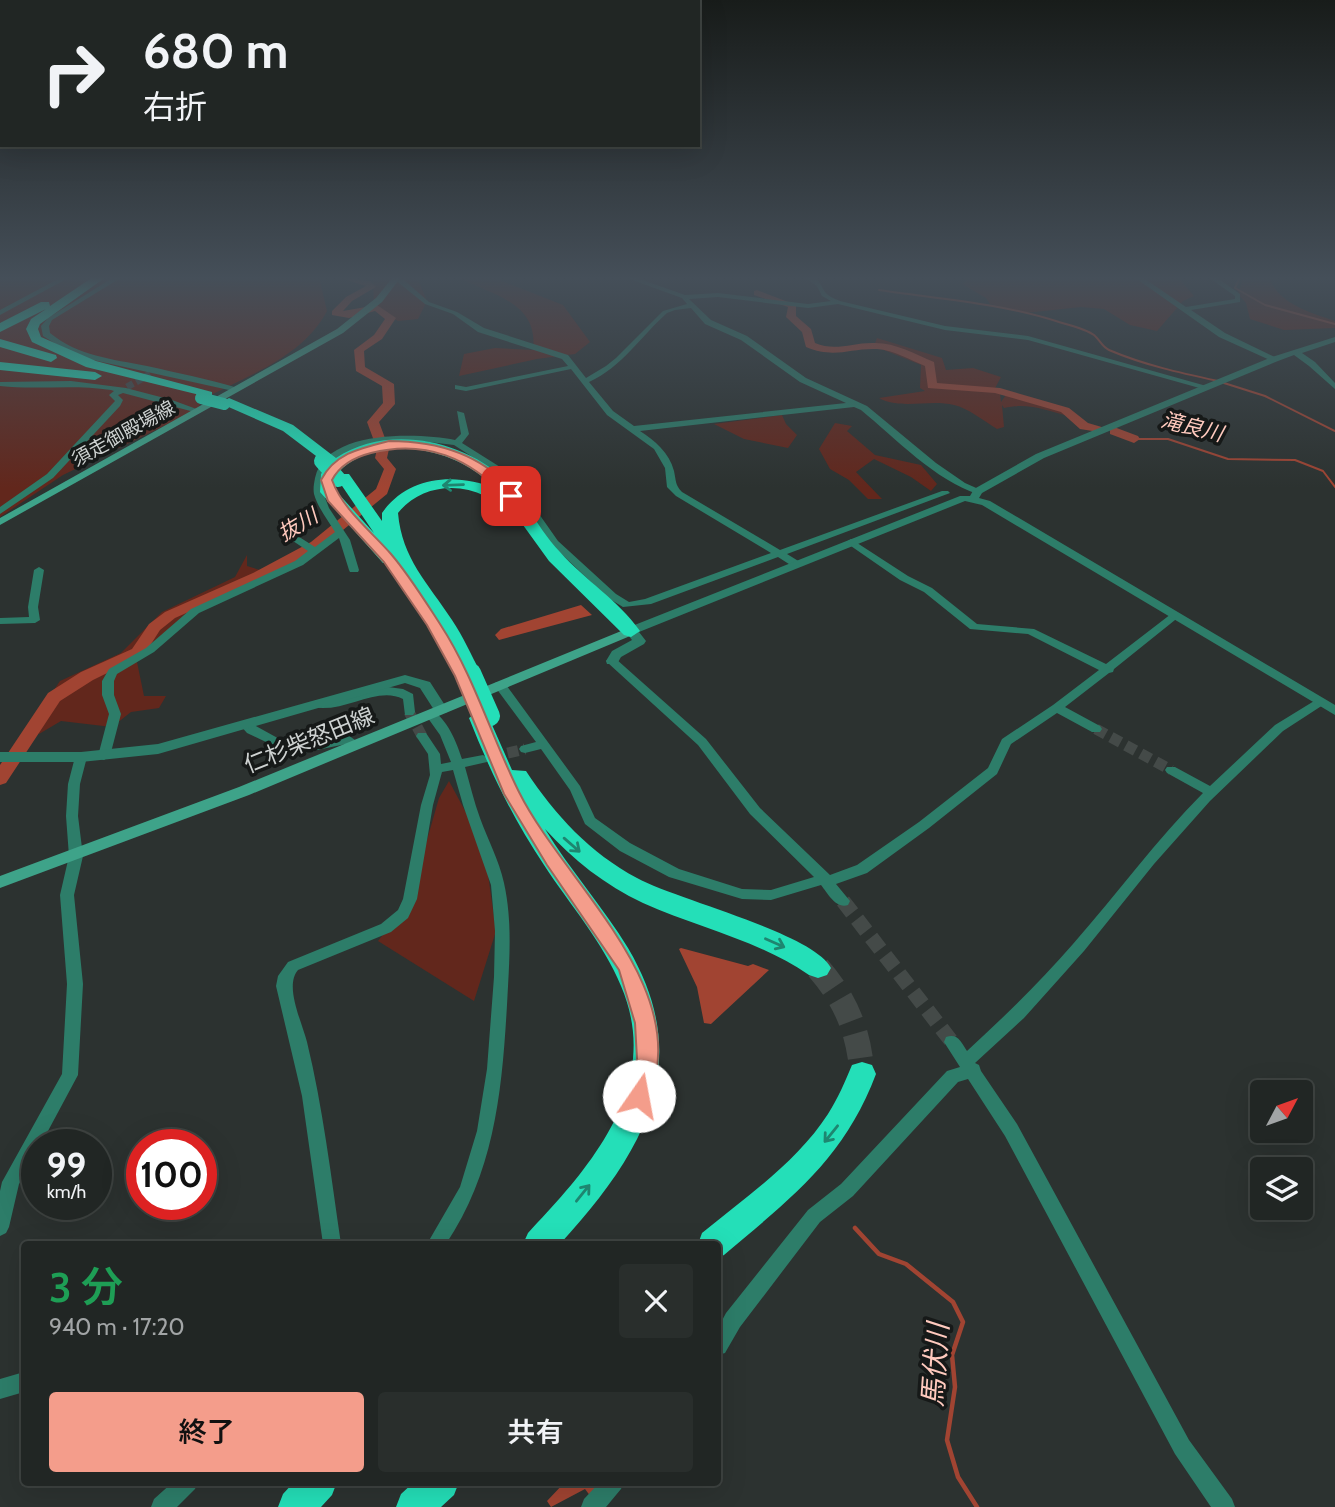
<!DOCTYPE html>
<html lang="ja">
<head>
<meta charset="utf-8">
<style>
	:root { --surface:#212624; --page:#292e2c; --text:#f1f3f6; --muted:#a2a5a6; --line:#3e4341; --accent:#f49d8b }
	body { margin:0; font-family:Cabin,"Noto Sans JP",sans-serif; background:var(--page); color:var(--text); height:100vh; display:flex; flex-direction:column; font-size:26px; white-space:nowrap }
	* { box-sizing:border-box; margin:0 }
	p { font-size:23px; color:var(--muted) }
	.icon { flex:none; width:38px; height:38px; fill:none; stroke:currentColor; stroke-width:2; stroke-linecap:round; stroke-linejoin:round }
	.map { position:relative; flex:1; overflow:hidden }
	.drawer { position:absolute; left:21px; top:1241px; width:700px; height:245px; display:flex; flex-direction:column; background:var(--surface); border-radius:7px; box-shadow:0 7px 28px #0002,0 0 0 2px var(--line) }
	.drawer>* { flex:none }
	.guide { position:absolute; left:0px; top:0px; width:700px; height:147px; box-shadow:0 7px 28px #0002,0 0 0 2px var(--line); background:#212624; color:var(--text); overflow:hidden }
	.needle { width:46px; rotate:49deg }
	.controls { position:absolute; left:1250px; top:1080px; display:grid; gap:14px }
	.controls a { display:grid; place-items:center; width:63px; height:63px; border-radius:7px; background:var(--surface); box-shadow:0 7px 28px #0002,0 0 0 2px var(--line); font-size:35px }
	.speed { position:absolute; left:21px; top:1129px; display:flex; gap:14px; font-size:35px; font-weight:700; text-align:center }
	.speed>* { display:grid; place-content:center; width:91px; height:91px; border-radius:50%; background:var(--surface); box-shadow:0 7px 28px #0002,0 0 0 2px var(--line); line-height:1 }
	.speed small { font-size:18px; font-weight:400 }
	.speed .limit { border:10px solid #d22; background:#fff; color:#111 }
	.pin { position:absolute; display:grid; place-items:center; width:60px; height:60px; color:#fff; margin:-30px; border-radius:14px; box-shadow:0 4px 10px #0006 }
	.me { position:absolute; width:77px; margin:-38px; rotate:12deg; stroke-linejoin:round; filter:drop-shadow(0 0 5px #0008) }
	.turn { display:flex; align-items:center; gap:24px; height:147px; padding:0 28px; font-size:32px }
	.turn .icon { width:91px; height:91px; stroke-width:2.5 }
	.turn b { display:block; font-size:49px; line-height:60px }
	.round { display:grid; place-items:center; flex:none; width:74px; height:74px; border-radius:7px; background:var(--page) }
	.summary { display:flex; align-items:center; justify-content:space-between; height:119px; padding:0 28px }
	h1 { font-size:42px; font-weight:600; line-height:52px; color:#1e9e55 }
	.cta { display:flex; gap:14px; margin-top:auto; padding:14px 28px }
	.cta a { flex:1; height:80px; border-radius:7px; background:var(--accent); color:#111; font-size:28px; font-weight:600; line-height:80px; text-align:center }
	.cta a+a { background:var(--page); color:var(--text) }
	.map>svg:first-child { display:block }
	.green { fill:#62271c }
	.water { fill:#a14432 }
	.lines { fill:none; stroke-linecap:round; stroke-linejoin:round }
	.stream-far1 { stroke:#a14432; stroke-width:2 }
	.stream { stroke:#a14432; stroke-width:4.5 }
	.river { fill:#a14432; fill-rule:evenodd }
	.minor-tunnel-far2 { stroke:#444a48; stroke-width:7; stroke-dasharray:7 3.5; stroke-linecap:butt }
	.minor-tunnel-far1 { stroke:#444a48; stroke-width:11; stroke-dasharray:11 6; stroke-linecap:butt }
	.minor-tunnel { stroke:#444a48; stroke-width:15; stroke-dasharray:15 8; stroke-linecap:butt }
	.motorway-tunnel { stroke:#444a48; stroke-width:25; stroke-dasharray:25 13; stroke-linecap:butt }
	.minor { fill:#2d7d69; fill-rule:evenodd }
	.tertiary { fill:#2d7d69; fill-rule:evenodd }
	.secondary { fill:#3ea389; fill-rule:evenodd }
	.motorway { fill:#24dfb8; fill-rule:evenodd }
	.motorway-bridge-far2 { stroke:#24dfb8; stroke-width:12 }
	.motorway-bridge-far1 { stroke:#24dfb8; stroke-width:16 }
	.motorway-bridge { stroke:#24dfb8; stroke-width:20 }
	.oneway { stroke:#1e8670 }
	.route { fill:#f49d8b; stroke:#9f665a; stroke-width:2 }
	.labels { text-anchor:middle; stroke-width:7; stroke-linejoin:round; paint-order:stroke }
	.far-street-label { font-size:19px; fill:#ced2d1; stroke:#161918 }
	.far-water-label { font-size:21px; font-style:italic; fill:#ffcabe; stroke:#161918 }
	.street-label { font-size:23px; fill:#ced2d1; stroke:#161918 }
	.near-water-label { font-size:28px; font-style:italic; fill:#ffcabe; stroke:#161918 }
</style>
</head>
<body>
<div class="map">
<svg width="1335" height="1507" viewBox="0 0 1335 1507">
	<rect width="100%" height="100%" fill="#2c3230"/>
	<path class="green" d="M0 277H319L327 311C302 358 248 375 203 399L197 410 63 475 0 517Z
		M373 277H417L427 301 418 319 398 321 374 308Z
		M457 277H492L563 305 590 342 575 354 537 359 459 376 464 354 495 348 533 350C539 303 493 295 457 277Z
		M964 277H1178L1194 296 1183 301 1157 331 1130 325 1104 309 1081 307 1025 313 990 304 986 298 962 284 968 279Z
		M1243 277H1269C1278 304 1310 312 1335 321V328L1284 330 1250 319 1246 303 1238 294Z
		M877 338 942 358 946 370 973 368 1001 377 993 392 1000 393 1001 402 1008 392 1063 410 1069 416C1046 410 1027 402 1004 408L1002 405 1004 427 997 429C984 421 968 408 954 405 929 399 901 410 879 398L925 391 920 388 921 365 874 346Z
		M782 415 786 424 797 435 788 448 744 439 714 424Z
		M835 423 852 426 847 431 875 455 921 465 937 484 931 491 911 477 874 459 856 472 882 499H868L849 480 830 469 819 449Z
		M247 555V566L270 573 197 613 137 662 144 696H166L159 708 131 712 112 727 61 721 39 734 35 718 60 681 121 653 162 612 235 577Z
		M449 781 484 846 496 931 474 1001 378 941 410 899 439 798Z"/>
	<path class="water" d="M581 605 592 615 499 640 495 635 501 629Z
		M681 948 748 966 753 964 769 970 711 1024 704 1023 697 987 679 949Z
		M565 1482H603L591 1497 585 1489 551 1507 547 1501Z"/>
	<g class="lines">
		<path class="stream-far1" d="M1240 277 1235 288 1265 305 1335 324
			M879 290C939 299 1001 303 1059 322 1069 325 1086 329 1094 335 1100 340 1102 347 1109 350 1144 365 1181 373 1218 381
			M1224 383 1265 396 1335 431
			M1134 439H1168L1228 459 1295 460 1323 471 1335 487"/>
		<path class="stream" d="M855 1228 879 1254 906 1264 953 1302 963 1322 952 1355 955 1387 947 1440 958 1477 977 1507"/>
		<path class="river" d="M337 277 370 281 376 287 352 301 343 311 377 305 396 318 382 339 364 351 365 367 394 384 395 404 379 422 389 449 387 458 396 469 387 494 321 548 263 579 175 618 160 630 144 655 93 680 60 701 6 783 0 785V765L48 693 81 672 132 649 149 624 165 612 253 573 311 542 376 489 384 469 375 458 377 449 367 422 383 403 382 386 356 371 354 350 374 335 385 319 375 311 349 318 332 315V311L346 297 366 286Z
			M757 290 796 305V316L811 329 815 343C836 352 853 342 875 343 896 343 915 354 934 362L937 383 1000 388 1069 408 1088 423 1105 428 1099 432 1080 429 1061 412 995 393 928 388 925 366C910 360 894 350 877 349 849 348 835 359 806 347L802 332 786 317 788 307 754 295V291Z
			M1114 427 1138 436 1140 439 1134 443 1110 434V428Z"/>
		<path class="minor-tunnel-far2" d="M127 387 150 374"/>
		<path class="minor-tunnel-far1" d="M409 712 422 736
			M1096 729 1171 770
			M491 757 525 749"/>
		<path class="minor-tunnel" d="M843 901 952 1042"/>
		<path class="motorway-tunnel" d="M818 968C846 1000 859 1032 862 1074"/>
		<path class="minor" d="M62 277H70L0 315V310Z
			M114 277H122L52 320 49 326 50 333C78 356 112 359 147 366 178 373 208 379 238 388V392L93 360 67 351 43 336 41 326 48 318Z
			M398 277 404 280 429 302 457 312 484 328 568 355 586 378 606 366 616 358 663 311 687 304 682 298 624 277H634L685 295 718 293 808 304 831 301 822 296 817 286 804 277C824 277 818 286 828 295 832 298 836 299 840 301L945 326 1028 336 1210 387 1203 389 1028 340 945 330 838 304 808 308 718 297 689 299 711 320 747 336 806 378 867 406 936 463 965 483 983 491 978 494C936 481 895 438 861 410L854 407 640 431C655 441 669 452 674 471 676 480 675 485 682 492L780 550 942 491H948L950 493 787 554 800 562V566H792L778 557 651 604 623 607 608 598 552 545 505 478 454 445 421 441H397L374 444 355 449 337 458 326 470 323 488 324 495 329 508 350 540 359 570 358 572H350L349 570 339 538 303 565 199 613 154 652 117 674 114 681V695L121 714 110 756 104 760 100 759 98 756 109 714 102 695V681L109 669 146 648 191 609 295 561 308 551 287 537V533H293L315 547 335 532C328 520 318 508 314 494 313 488 314 484 315 478 326 429 418 433 455 440L461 434 457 411 464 413 469 434 462 443 511 474 558 541 616 594 629 602 645 599 771 553 676 496 667 487 665 468 654 449 607 415 571 369 466 391 455 389V385L466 387 568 366 562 359 478 332 453 314 425 304 394 279ZM691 308 705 324 741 340 800 382 846 403 634 426 613 411 589 382C622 367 641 336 667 313L675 310Z
			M1134 277H1142L1186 307 1235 299V296L1208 277H1216L1240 294V302L1191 310 1225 333 1279 359 1272 361 1219 337Z
			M1309 362H1315L1335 383V389L1309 366Z
			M71 381 126 388 172 400 202 411 198 413 123 393 118 395 123 400 120 406 53 478 0 514V507L47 474 115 401 109 395 114 391 111 390C74 384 37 390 0 386V382Z
			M851 539 908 576 932 588 977 624 1034 629 1106 664 1171 614H1179L1180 616 1114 669 1113 672 1109 673 1065 707 1100 726 1102 729 1100 732H1092L1057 713 1011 744 997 774 929 828 867 873 836 884 850 901 848 905C836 909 828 894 821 885L771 900 742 899 669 877 620 851 585 824 570 790 541 749 525 753 521 752 519 749 521 746 536 742 496 688 494 685 496 682H504L580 786 595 818 630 843 679 869 742 889 771 890 814 877 750 814 698 745 608 663 606 661 608 659H616L706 739 760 808 830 875 857 865 919 822 988 768 1002 739 1053 705 1099 670 1028 634 970 629 924 592 900 580 848 544 846 542Z
			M39 567 44 570 38 607 40 620 35 623 0 624V618L29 617 28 607 34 570Z
			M388 687 403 689 413 694 415 712 413 715H405L403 699C377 685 344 714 312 707L310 704 316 700H339Z
			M1319 698 1323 699 1325 702 1323 705 1283 731 1210 801 1154 864 1084 951 1024 1018 975 1063 979 1065 981 1071 1017 1124 1189 1440 1232 1499 1235 1507H1211L1175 1454 1005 1136 968 1079 958 1082 853 1196 820 1222 740 1327 725 1353 718 1355V1328L726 1313 808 1210 841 1184 947 1071 960 1067 944 1042 946 1037C958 1033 961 1042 967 1051 1004 1017 1040 982 1073 944 1117 894 1156 840 1203 793L1167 773 1165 770 1167 767H1175L1210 786 1275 725Z
			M431 710C447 718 457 743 462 759L483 755 489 759 487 762 465 767C470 784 474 802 480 818 488 840 499 860 504 883 513 923 509 965 507 1005 502 1090 495 1171 446 1244H427L460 1187 477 1131 487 1069 494 977 495 931 491 885 463 805 453 770 442 772 433 805 417 899 408 918 391 932 298 970C284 986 302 1022 307 1042 323 1108 331 1176 341 1244H323L302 1096 276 986 278 976 288 962 381 924 398 910 403 899 421 805 430 775 428 754 416 736 418 733H426L440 754 441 764 451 762 440 735 425 714Z
			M245 720 294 747 348 735 362 745 356 749 346 744 293 755 247 733 239 724Z
			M81 753 87 757 80 784 78 816 83 856 74 895 83 984 78 1075 41 1144H37V1152L19 1184 9 1227 6 1233 0 1236V1191L2 1182 62 1074 67 984 60 895 69 856 66 816 68 784 75 757Z
			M24 1372V1392L0 1399V1379Z
			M173 1482H198L195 1489 177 1507H151L154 1499Z
			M600 1482H624L621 1489 606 1507H581L584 1499Z"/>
		<path class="tertiary" d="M1335 337V342L1302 353 1315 362V366H1309L1294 355 1278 361 1044 458 982 493 979 498 990 501 1335 705V715L982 505 965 501 639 632 646 641 644 644 621 657 617 664H607L606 661 612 651 632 640 625 631 627 628 960 496H970L974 489 1036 454 1272 357Z
			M405 675 430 682 448 710 446 713H436L420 688 405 683 158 754 81 762H0V752H81L158 744Z"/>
		<path class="secondary" d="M393 277H401L382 302 343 333 0 525V518L337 329 376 298Z
			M631 627 635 628 637 631 635 634 249 795 0 888V876L239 787Z"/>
		<path class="motorway" d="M93 277H106L40 324 38 329 41 337 96 361 212 392V398L86 367 32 342 26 329 31 319 46 309 0 332V323L41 302H49L50 306Z
			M0 339 56 355 57 358 51 362 0 347Z
			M0 362 95 372 102 376 95 380 0 370Z
			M229 398 293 425 336 458C386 424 463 439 505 480 526 501 539 530 560 552 585 580 618 600 640 631L631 637 624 635 549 561 510 507C499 508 495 500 485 496 456 481 418 487 398 513 402 559 428 583 452 620 463 636 471 655 481 673L471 679 464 677 435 622 395 563H383L320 492 321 474 330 463 324 462 283 431 224 405 222 402ZM402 448C438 450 470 462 496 489 456 472 408 476 382 513V521L349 474H337C354 454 377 451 402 448ZM336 477 374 533 336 491Z
			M479 711 489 718 512 770 526 771C555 815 590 853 637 878 677 900 813 933 831 968L827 975 818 978 809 975C758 940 699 928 643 903 605 885 573 860 545 829 570 870 603 907 628 948 697 1065 642 1154 560 1244H523L528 1233C592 1166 663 1084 621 986 603 942 570 905 544 865 513 819 489 769 469 718Z
			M862 1062 872 1065 876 1074C844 1159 791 1198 724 1255L718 1258V1244H698L702 1233C746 1197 797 1162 828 1114 838 1098 845 1082 852 1065Z
			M294 1482H337L332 1495 321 1507H278L283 1494Z
			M414 1482H459L454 1495 441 1507H396L401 1494Z"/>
		<path class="motorway-bridge-far2" d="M201 398 224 404"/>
		<path class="motorway-bridge-far1" d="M322 461 338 479"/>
		<path class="motorway-bridge" d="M471 673 490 716"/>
	</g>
	<defs><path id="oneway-shaft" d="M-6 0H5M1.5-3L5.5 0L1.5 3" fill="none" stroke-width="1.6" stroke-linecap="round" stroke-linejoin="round" transform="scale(1.75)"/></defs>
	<g class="oneway">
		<use href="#oneway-shaft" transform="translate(453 485) rotate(178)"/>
		<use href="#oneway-shaft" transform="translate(572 845) rotate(41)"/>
		<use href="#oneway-shaft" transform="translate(775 943) rotate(24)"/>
		<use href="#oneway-shaft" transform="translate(831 1134) rotate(129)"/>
		<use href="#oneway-shaft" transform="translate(583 1193) rotate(-51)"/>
	</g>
	<linearGradient id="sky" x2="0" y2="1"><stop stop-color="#181c1a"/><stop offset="0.57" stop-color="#454f59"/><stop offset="1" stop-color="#454f59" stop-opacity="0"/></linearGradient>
	<rect width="1335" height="488" fill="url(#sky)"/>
	<path class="route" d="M389 441C440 441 485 455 517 496L507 499C471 458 425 439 371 453 355 457 340 465 332 480 343 510 370 530 391 554 409 575 425 601 440 624 474 676 491 736 519 792 564 883 698 990 647 1103L639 1106 632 1103 629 1096 637 1059 635 1023 619 970 547 865 504 794 455 676 427 625 384 562 328 501 321 480C335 453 361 448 389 441Z"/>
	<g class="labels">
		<g class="far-street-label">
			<text transform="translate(123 433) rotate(-29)" y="7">須走御殿場線</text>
		</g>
		<g class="far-water-label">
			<text transform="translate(1192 427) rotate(14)" y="7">滝良川</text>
			<text transform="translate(298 525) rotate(-31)" y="7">抜川</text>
		</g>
		<g class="street-label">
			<text transform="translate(309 740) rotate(-22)" y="8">仁杉柴怒田線</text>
		</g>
		<g class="near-water-label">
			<text transform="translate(935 1365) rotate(-86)" y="10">馬伏川</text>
		</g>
	</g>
</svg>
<div class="controls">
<a><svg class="needle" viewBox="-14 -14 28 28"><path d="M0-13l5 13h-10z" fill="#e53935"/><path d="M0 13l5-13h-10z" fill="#a2a5a6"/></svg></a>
<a><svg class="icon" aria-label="layers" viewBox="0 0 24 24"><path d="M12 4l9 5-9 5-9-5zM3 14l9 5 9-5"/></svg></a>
</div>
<div class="speed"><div>99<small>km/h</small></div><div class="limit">100</div></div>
<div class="pin" style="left:511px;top:496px;background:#d93025"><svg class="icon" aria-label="arrive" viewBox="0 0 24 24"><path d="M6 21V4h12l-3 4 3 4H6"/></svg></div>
<svg class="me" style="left:639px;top:1096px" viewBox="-20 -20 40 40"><circle r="19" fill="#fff"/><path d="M0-13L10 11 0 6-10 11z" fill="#f49d8b"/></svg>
<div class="guide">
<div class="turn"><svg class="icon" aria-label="right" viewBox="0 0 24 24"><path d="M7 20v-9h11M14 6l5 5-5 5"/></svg><div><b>680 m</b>右折</div></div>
</div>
<section class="drawer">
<div class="summary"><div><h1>3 分</h1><p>940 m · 17:20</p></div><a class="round"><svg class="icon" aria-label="close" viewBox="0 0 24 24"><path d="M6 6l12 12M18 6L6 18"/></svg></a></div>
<div class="cta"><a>終了</a><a>共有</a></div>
</section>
</div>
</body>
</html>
